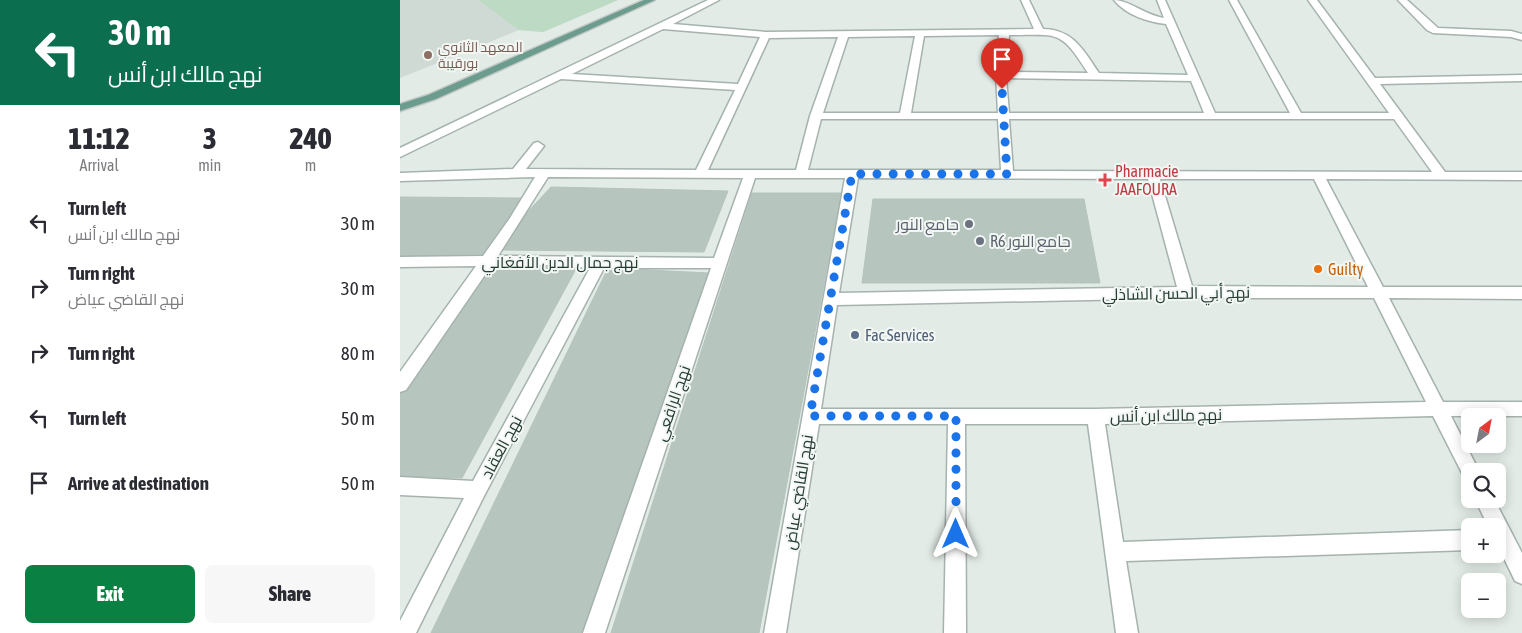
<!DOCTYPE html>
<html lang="en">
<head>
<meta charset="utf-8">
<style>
	:root { --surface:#fff; --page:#f7f7f7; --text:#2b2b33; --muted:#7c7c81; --accent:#0b8043 }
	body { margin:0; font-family:"Asap Condensed",Cairo,sans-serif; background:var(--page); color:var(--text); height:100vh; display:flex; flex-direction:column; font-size:19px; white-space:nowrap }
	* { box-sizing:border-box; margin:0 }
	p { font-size:16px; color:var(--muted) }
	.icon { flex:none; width:28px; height:28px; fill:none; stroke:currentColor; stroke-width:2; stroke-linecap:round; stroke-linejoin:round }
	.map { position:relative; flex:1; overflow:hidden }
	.panel { display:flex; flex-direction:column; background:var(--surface); width:400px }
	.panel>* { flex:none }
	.hud { background:#0b6e4f; color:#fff; overflow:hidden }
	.needle { width:32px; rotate:32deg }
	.buttons { position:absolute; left:1061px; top:408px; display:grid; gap:10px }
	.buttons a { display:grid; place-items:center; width:45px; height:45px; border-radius:8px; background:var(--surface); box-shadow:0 2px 12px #0003; font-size:25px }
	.pin { position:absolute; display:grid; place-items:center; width:42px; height:42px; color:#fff; margin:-51px -21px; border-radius:50% 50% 50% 0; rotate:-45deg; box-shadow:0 0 5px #0007 }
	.pin .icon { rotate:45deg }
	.me { position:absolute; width:55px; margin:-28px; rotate:0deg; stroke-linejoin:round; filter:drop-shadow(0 0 4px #0008) }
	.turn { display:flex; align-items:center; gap:18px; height:105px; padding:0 25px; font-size:22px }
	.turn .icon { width:65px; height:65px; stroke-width:2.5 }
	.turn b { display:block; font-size:35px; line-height:42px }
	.eta { display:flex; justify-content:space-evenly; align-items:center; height:85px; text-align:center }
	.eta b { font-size:30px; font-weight:800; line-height:35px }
	.action { display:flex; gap:10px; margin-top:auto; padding:10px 25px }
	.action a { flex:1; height:58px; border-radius:8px; background:var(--accent); color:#fff; font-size:20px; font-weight:800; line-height:58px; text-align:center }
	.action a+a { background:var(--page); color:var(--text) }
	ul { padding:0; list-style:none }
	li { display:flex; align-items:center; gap:15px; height:65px; padding:0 25px }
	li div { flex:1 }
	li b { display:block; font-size:19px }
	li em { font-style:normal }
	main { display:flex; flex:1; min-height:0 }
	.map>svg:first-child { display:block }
	.built { fill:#d0dad5 }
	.green { fill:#bddac4 }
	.building { fill:#b7c5bf; stroke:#b5c3bd }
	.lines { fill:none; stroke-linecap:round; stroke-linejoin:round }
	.minor-casing { stroke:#a5b2ad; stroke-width:3 }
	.major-casing { stroke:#c2c8c6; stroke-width:3 }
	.minor { fill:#fff; fill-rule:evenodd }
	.major { fill:#6b9c8d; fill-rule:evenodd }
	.route { stroke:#1a73e8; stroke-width:9; stroke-dasharray:0 16.2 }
	.education-dot { fill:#8d6e63; stroke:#f2f7f4; stroke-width:2 }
	.health-dot { fill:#e0444e; stroke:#f2f7f4; stroke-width:2 }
	.worship-dot { fill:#6b7280; stroke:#f2f7f4; stroke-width:2 }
	.food-dot { fill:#e8710a; stroke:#f2f7f4; stroke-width:2 }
	.service-dot { fill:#5c6f8a; stroke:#f2f7f4; stroke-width:2 }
	.labels { text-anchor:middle; stroke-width:4; stroke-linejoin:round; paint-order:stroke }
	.far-education-label { font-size:14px; fill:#785e54; stroke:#f2f7f4; text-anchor:start }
	.health-label { font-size:16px; fill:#be3a42; stroke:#f2f7f4; text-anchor:start }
	.worship-label { font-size:16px; fill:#5b616d; stroke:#f2f7f4; text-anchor:end }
	.street-label { font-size:16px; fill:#243a33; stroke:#f2f7f4 }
	.food-label { font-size:16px; fill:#c56008; stroke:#f2f7f4; text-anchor:start }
	.service-label { font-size:16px; fill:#4e5e75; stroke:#f2f7f4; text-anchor:start }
</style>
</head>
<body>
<main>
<section class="panel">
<div class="hud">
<div class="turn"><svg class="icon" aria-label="left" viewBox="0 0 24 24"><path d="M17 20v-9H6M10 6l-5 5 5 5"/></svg><div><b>30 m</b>نهج مالك ابن أنس</div></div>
</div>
<div class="eta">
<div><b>11:12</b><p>Arrival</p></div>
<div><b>3</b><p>min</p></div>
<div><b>240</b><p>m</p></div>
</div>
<ul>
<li><svg class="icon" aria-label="left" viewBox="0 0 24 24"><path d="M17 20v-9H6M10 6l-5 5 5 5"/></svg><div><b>Turn left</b><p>نهج مالك ابن أنس</p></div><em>30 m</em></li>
<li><svg class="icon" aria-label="right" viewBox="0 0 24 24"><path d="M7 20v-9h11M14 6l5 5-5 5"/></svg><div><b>Turn right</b><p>نهج القاضي عياض</p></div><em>30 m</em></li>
<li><svg class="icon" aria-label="right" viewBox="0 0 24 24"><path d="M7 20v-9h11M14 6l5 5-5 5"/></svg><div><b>Turn right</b></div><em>80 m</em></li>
<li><svg class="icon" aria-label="left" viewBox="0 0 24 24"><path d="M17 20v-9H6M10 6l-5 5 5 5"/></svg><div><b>Turn left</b></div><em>50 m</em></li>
<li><svg class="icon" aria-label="arrive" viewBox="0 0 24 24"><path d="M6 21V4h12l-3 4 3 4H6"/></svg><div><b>Arrive at destination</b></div><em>50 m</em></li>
</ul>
<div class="action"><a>Exit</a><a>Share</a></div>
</section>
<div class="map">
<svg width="1122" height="633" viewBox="0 0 1122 633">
	<rect width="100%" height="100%" fill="#e2ebe6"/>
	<path class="built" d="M0 0H218L143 32 119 30 0 78Z"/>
	<path class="green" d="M78 0H218L143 32 119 30Z"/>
	<path class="building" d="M151 187 328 191 304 252 98 250 122 218Z
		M352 193H441L359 633H211Z
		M0 197 122 198 82 259 0 258Z
		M473 199H684L700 283H462Z
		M87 265 176 269 62 478 0 476V394Z
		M208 268 309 273 183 633H31Z"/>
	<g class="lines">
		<defs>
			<path id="minor" d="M308 0H319L273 24 366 32 634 29 621 0H629L643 29C673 29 684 51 699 73L788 75 766 24C748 22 726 15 714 0 729 0 745 15 764 18L757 0H765L815 113H890L829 0H837L901 113H989L908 0H917L975 78 1122 75V81L980 84 1045 172H1122V180L926 179 983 287H1122V299L989 298 1043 402H1122V416H1051L1079 471H1070V479L1064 477 1033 416 705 424 723 542 1070 530V550L726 561 738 633H716L688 424H565L566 633H544L548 424H419L386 633H364L445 178H355L205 633H183L311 268H204L84 496 16 633H0V621L64 498 0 495V477L73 481 190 268 149 265 91 266 6 390 0 392V372L76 266 0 267V257L83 256 110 218 135 177 0 181V173L113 169 134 143 138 142 144 146 126 169 296 170 335 90 161 79 0 157V148ZM263 29 360 37 338 84 172 74ZM599 35 596 75 598 113H511L524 36ZM609 35C659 35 660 29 688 73L606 72ZM515 36 500 113H423L448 37ZM438 37 410 116 396 170H308L369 38ZM606 78 791 81 804 113H609ZM421 119H598L601 170H408ZM609 119H994L1032 172 613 171ZM148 177 343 178 314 258 98 256ZM458 178 748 179 777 287 439 293ZM760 179H914L968 287 792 286ZM786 298H974L1026 402 695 409H421L437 305Z
				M998 0H1007L1038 28 1111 31 1122 34V40L1111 37 1033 33 1027 30Z
				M1075 499H1094L1122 553V584L1115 581 1098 546V526H1088Z"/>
			<path id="major" d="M244 0H255L36 99 0 111V104L28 95Z"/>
		</defs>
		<use href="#minor" class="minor-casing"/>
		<use href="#major" class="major-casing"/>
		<use href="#minor" class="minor"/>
		<use href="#major" class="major"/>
	</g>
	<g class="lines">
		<path class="route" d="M556 534V416H410L452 174H607L602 89"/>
	</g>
	<circle class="education-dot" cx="28" cy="55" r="5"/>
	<path class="health-dot" d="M702.5 172.5h5v5h5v5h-5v5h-5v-5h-5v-5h5z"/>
	<g class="worship-dot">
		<circle cx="569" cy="224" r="5"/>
		<circle cx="580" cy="241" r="5"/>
	</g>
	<circle class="food-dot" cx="918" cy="269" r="5"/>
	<circle class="service-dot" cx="455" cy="335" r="5"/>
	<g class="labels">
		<g class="far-education-label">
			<text x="38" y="52">المعهد الثانوي<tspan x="38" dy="16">بورقيبة</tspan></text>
		</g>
		<g class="health-label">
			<text x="715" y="177">Pharmacie<tspan x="715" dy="18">JAAFOURA</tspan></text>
		</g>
		<g class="worship-label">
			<text x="559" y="230">جامع النور</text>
			<text x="590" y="247" text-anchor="start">R6 جامع النور</text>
		</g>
		<g class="street-label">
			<text x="160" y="268">نهج جمال الدين الأفغاني</text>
			<text transform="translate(776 293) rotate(-1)" y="6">نهج أبي الحسن الشاذلي</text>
			<text transform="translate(272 403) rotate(-71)" y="6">نهج الرافعي</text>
			<text transform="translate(766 415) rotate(-1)" y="6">نهج مالك ابن أنس</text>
			<text transform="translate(101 447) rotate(-62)" y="6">نهج العقاد</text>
			<text transform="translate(398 492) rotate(-81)" y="6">نهج القاضي عياض</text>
		</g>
		<g class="food-label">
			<text x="928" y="275">Guilty</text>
		</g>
		<g class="service-label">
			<text x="465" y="341">Fac Services</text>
		</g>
	</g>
</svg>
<div class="buttons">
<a><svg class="needle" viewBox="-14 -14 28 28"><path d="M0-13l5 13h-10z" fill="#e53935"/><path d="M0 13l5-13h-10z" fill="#7c7c81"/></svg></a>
<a><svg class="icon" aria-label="search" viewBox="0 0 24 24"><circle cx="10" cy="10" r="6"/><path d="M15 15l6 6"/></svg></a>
<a>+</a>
<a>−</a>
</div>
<div class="pin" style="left:602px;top:89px;background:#d93025"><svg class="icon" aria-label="arrive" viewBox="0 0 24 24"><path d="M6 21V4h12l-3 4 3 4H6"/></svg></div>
<svg class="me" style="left:556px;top:534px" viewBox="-20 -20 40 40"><path d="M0-17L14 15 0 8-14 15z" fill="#1a73e8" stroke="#fff" stroke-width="4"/></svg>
</div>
</main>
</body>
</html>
